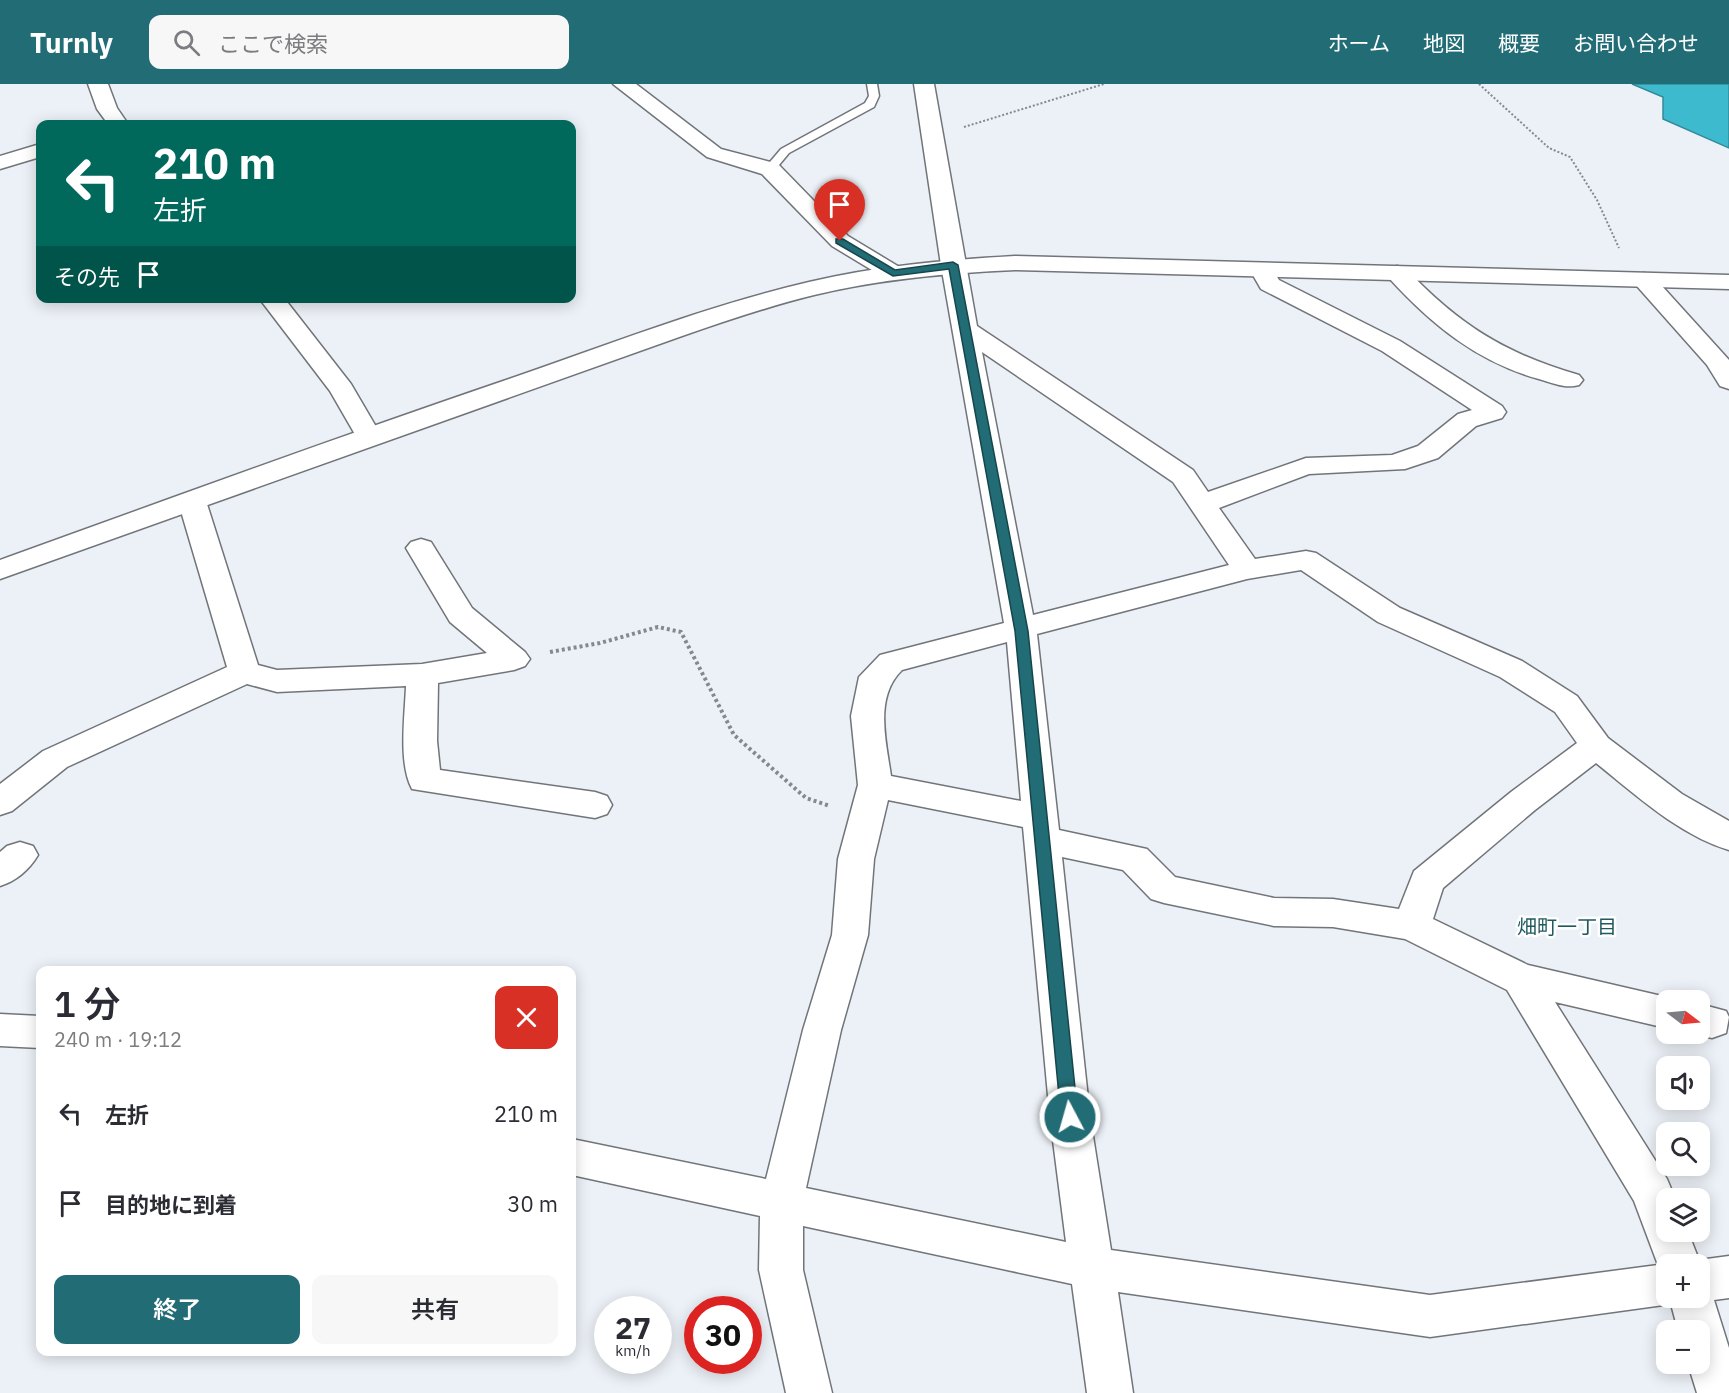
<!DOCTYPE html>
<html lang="ja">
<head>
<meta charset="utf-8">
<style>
	:root { --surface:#fff; --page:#f7f7f7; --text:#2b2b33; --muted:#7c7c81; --accent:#226c75 }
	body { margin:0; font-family:"IBM Plex Sans","Noto Sans JP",sans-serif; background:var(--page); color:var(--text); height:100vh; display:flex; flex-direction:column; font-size:22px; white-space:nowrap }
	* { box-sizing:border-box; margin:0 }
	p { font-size:20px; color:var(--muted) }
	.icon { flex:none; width:33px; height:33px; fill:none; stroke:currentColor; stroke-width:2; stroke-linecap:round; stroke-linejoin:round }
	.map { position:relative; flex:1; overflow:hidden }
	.sheet { position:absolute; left:36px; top:882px; width:540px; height:390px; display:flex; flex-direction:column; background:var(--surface); border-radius:12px; box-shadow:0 3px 15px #0003 }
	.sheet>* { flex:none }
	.hud { position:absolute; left:36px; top:36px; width:540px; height:183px; border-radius:12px; box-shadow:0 3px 15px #0003; background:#00695c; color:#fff; overflow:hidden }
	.needle { width:39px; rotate:106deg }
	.controls { position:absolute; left:1656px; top:906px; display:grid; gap:12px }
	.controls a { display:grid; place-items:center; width:54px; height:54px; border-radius:12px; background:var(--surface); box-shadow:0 3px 15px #0003; font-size:30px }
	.speed { position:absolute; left:594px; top:1212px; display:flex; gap:12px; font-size:30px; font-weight:700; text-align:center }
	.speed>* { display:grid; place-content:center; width:78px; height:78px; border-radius:50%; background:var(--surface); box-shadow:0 3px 15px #0003; line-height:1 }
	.speed small { font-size:15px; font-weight:400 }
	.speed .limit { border:9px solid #d22; background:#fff; color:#111 }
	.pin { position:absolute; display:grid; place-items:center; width:51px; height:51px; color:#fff; margin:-62px -26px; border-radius:50% 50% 50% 0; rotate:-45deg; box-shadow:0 0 6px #0007 }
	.pin .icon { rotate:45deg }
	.me { position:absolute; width:66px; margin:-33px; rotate:354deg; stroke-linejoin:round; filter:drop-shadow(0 0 4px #0008) }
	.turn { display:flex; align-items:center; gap:21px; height:126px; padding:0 18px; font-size:27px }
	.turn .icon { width:78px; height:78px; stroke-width:2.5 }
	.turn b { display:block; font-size:42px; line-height:51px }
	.then { display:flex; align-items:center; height:57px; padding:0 18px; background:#0003; gap:12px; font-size:22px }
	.round { display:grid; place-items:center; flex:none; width:63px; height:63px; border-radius:12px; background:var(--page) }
	.head { display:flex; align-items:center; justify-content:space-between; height:102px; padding:0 18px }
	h1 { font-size:36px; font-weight:600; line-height:45px }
	.primary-button { display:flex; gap:12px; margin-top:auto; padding:12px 18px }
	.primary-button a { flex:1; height:69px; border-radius:12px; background:var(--accent); color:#fff; font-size:24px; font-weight:600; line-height:69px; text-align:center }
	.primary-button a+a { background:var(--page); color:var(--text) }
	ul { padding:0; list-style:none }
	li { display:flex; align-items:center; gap:18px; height:90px; padding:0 18px }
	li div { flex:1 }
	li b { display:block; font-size:22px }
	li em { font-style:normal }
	header { display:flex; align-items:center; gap:36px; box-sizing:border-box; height:84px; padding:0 30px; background:var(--accent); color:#fff }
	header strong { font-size:28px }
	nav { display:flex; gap:33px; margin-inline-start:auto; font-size:21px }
	.search { width:420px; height:54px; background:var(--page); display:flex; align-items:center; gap:15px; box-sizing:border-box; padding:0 21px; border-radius:12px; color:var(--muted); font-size:22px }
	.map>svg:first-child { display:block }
	.water { fill:#3ebacf; stroke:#338a9a; stroke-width:1.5 }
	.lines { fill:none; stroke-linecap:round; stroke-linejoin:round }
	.service-casing { stroke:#71757a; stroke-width:3 }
	.minor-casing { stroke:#71757a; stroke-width:3 }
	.tertiary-casing { stroke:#71757a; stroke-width:3 }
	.path-far1 { stroke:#85898d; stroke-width:2; stroke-dasharray:2 2; stroke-linecap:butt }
	.path { stroke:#85898d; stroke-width:4; stroke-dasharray:3 3; stroke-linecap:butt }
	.service { fill:#fff; fill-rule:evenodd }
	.minor { fill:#fff; fill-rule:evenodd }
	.tertiary { fill:#fff; fill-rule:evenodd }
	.route { fill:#226c75; stroke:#16464c; stroke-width:1.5 }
	.labels { text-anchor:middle; stroke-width:5; stroke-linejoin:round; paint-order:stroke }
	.neighbourhood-label { font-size:20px; fill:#1f5960; stroke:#fefefe }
</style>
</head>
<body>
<header>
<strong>Turnly</strong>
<div class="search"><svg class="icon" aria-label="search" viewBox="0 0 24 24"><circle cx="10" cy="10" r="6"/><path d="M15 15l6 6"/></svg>ここで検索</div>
<nav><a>ホーム</a><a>地図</a><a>概要</a><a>お問い合わせ</a></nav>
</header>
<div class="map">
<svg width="1729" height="1309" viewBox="0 0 1729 1309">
	<rect width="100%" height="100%" fill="#ecf1f7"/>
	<path class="water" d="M1632 0H1729V64L1663 35V13Z"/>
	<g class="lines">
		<defs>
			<path id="service" d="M867 0H877L879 12 874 23 789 69 774 87H766L764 85 781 65 865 19 869 12Z"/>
			<path id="minor" d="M88 0H108L117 24 128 40H108L97 25Z
				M613 0H636L721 65 778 80 848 152 901 184 905 189 901 194H885L832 162 762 90 707 73Z
				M914 0H934L977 242 1193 386 1208 408 1306 374 1392 371 1418 362 1458 330 1472 326 1382 267 1261 205 1250 186 1254 181H1270L1279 196 1400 257 1502 322 1506 328 1502 334 1476 342 1438 374 1405 385 1309 390 1219 424 1255 475 1306 467 1316 469 1400 524 1522 577 1577 612 1608 654 1682 710 1729 737V766C1679 751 1636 711 1596 679L1535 726 1443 804 1433 835 1528 881 1679 916H1666V944L1555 918 1667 1095 1675 1114H1666V1148H1688L1699 1176 1729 1172V1214L1714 1216 1729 1264V1309H1697L1688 1280H1700V1246H1678L1671 1220 1430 1253 1118 1208 1133 1309H1087L1072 1200 803 1142V1186L832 1309H786L759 1186 760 1132 572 1091V1055L766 1095 803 946 832 851 838 775 858 701 851 632 859 593 880 571 1004 539 941 181ZM982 268 1173 398 1229 481 1033 531ZM1301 486 1378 538 1500 593 1555 628 1577 659 1511 708 1414 787 1399 825 1333 815 1274 814 1175 793 1147 765 1059 746 1037 550 1247 495ZM1007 558 1021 717 891 692C886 657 874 613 902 586ZM888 716 1023 743 1050 1033 1066 1158 806 1104 841 946 868 851 874 775ZM1062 773 1123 786 1151 815 1164 819 1274 842 1333 843 1405 855 1507 906 1634 1117 1658 1181 1430 1211 1111 1166 1090 1033ZM1666 1180H1700V1214H1666Z
				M40 60V73L0 85V72Z
				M1397 182 1405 184C1458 240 1505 270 1579 291L1583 296 1579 301C1565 305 1553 299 1539 295 1477 278 1431 240 1389 194L1385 189 1389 184Z
				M1644 189 1652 191 1729 276V305L1720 302 1707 281 1636 201 1632 196 1636 191Z
				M259 214H284L351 300 382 353 378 359 369 361 360 359 330 307Z
				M192 408 202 411 206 417 258 581 277 586 422 580 487 569 450 538 406 464 411 458 421 455 431 458 472 524 525 568 530 575 525 582 514 586 438 599 437 657 440 686 595 708 607 712 612 721 607 730 595 734 412 705C398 679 405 631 406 602L277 608 247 600 67 683 12 727 0 731V700L43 667 227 583 178 417 182 411Z
				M20 758 33 762 38 771C29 786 16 797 0 802V768L7 762Z
				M1700 920 1726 927 1729 933 1726 949 1712 954 1693 950H1700Z
				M0 930 40 932V964L0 962Z"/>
			<path id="tertiary" d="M1015 172 1729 191V205L1015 186C948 189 880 195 814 211 769 222 725 237 682 252L0 495V476C169 415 338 353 509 295 608 261 706 222 809 198 876 182 946 176 1015 172Z"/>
		</defs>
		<use href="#service" class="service-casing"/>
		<use href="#minor" class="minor-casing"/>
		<use href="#tertiary" class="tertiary-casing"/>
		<path class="path-far1" d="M1479 0 1549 64 1570 73 1597 116 1619 164
			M964 43 1104 0"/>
		<path class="path" d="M550 568 600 559 658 543 681 548 734 651 806 714 830 722"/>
		<use href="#service" class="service"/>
		<use href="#minor" class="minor"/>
		<use href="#tertiary" class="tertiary"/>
	</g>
	<path class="route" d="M836 155H843L895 186 953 178 958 181 1028 547 1078 1033 1075 1038 1070 1041 1064 1038 1061 1033 1015 547 949 185 893 192 836 159Z"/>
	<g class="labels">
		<g class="neighbourhood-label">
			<text x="1567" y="850">畑町一丁目</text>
		</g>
	</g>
</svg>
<div class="controls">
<a><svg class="needle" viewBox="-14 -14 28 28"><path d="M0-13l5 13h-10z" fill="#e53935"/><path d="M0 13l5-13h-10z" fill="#7c7c81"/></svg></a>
<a><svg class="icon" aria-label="sound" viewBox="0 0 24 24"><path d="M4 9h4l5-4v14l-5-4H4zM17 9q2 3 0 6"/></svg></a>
<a><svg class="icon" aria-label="search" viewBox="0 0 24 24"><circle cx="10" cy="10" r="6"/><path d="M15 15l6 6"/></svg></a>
<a><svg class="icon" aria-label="layers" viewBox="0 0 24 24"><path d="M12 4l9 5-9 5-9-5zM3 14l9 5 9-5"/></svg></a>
<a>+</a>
<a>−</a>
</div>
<div class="speed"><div>27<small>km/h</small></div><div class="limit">30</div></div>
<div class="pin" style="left:840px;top:157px;background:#d93025"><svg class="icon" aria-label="arrive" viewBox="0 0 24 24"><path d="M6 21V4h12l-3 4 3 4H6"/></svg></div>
<svg class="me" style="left:1070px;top:1033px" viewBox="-20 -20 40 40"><circle r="17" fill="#226c75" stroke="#fff" stroke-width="3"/><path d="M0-11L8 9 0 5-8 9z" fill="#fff"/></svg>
<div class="hud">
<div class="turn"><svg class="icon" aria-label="left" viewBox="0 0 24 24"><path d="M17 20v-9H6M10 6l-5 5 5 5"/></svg><div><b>210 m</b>左折</div></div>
<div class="then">その先<svg class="icon" aria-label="arrive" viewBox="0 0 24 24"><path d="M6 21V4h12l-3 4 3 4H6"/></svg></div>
</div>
<section class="sheet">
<div class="head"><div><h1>1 分</h1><p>240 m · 19:12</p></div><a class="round" style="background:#d93025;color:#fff"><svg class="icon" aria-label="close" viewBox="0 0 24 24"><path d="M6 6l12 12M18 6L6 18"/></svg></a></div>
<ul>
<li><svg class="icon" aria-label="left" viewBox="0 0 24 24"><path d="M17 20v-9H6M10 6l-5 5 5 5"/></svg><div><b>左折</b></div><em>210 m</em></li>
<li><svg class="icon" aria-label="arrive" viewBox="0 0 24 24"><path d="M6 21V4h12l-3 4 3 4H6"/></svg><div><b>目的地に到着</b></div><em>30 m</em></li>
</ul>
<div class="primary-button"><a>終了</a><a>共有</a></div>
</section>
</div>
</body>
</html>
